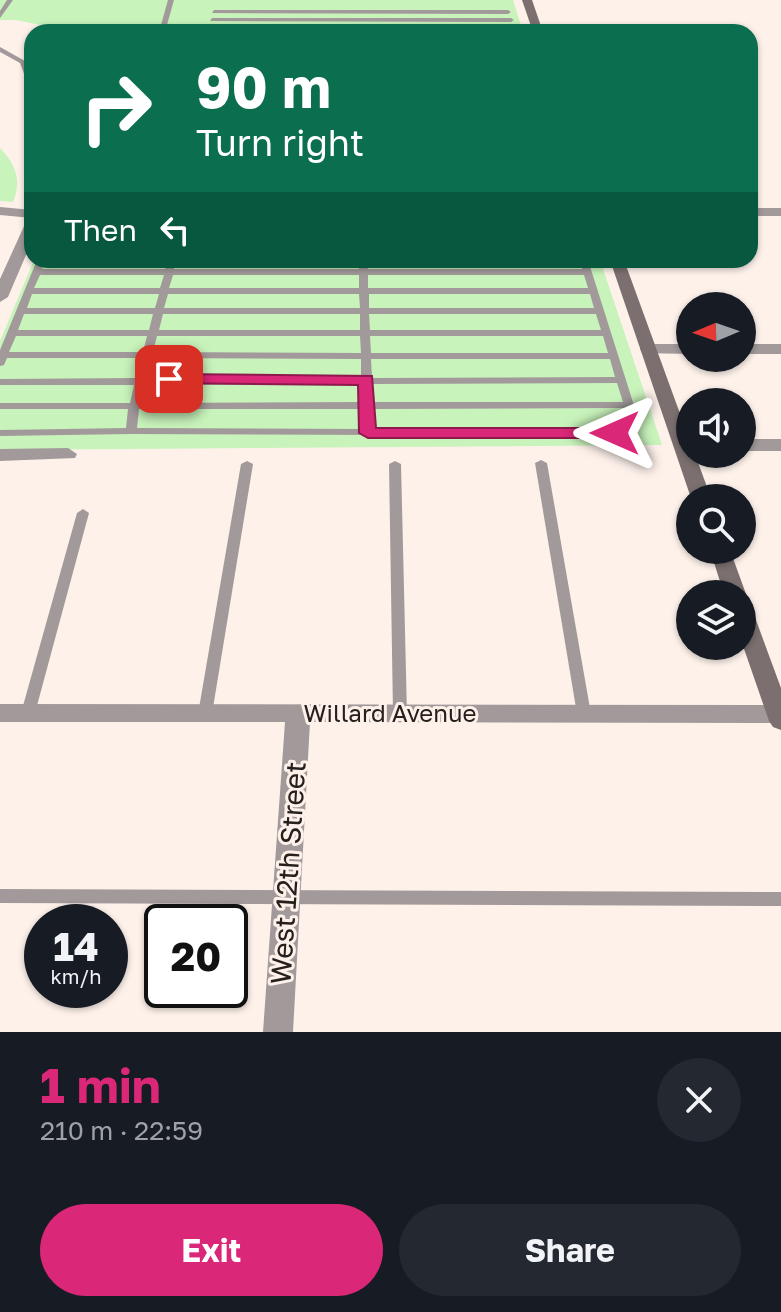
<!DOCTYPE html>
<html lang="en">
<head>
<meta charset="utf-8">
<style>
	:root { --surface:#171b24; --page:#242831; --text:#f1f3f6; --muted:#9ea1a6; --accent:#db2777 }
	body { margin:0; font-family:"Golos Text",sans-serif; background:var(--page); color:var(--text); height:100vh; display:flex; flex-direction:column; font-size:30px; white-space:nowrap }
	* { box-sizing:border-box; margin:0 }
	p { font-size:26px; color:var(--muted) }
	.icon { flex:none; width:44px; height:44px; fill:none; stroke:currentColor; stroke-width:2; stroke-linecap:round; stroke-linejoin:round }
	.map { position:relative; height:1032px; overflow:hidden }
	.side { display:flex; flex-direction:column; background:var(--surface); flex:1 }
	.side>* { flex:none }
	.guide { position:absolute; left:24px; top:24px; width:734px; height:244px; border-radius:24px; box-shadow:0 2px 6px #0004; background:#0b6e4f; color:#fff; overflow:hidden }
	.needle { width:52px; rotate:268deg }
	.fabs { position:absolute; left:676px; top:292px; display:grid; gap:16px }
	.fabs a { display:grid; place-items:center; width:80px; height:80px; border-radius:50%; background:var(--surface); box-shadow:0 2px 6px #0004; font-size:40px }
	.speed { position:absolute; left:24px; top:904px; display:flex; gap:16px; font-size:40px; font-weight:700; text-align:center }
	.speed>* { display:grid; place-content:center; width:104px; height:104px; border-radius:50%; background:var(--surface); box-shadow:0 2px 6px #0004; line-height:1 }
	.speed small { font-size:20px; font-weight:400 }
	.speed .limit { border:4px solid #111; border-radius:12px; background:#fff; color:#111 }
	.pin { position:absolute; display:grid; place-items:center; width:68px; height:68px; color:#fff; margin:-34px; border-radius:16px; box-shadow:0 4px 12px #0006 }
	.me { position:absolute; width:88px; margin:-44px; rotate:270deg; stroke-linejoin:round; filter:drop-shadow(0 0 6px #0008) }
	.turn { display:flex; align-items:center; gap:28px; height:168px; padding:0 40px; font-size:36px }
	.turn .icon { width:104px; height:104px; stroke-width:2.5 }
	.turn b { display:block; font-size:56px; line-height:68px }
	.then { display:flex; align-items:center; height:76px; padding:0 40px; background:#0003; gap:16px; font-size:30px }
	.round { display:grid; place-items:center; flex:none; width:84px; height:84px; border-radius:42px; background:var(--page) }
	.summary { display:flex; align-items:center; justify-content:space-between; height:136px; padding:0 40px }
	h1 { font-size:48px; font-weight:700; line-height:60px; color:var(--accent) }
	.primary-button { display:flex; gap:16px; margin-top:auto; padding:16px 40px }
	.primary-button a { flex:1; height:92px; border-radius:48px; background:var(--accent); color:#fff; font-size:32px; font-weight:700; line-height:92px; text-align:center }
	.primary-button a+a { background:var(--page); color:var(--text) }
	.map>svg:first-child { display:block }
	.green { fill:#c8f3bb }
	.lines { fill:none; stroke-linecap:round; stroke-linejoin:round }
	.lane { fill:#a29a9a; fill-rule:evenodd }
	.street { fill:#a29a9a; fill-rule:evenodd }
	.secondary { fill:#7b706f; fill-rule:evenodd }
	.route { fill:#db2777; stroke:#8e194d; stroke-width:2 }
	.labels { text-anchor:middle; stroke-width:6; stroke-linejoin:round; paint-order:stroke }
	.street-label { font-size:24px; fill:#26201d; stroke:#fdf1ea }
	.near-street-label { font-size:28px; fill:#26201d; stroke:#fdf1ea }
</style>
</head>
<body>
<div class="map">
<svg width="781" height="1032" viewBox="0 0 781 1032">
	<rect width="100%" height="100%" fill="#fdf1ea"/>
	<path class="green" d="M0 0H513L523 32H76L16 20H0Z
		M0 148C16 165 22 180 13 202L0 201Z
		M34 260H600L662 445 0 450V341Z"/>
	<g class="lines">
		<path class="lane" d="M7 0H13L0 18V11Z
			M168 0H174L165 32H159Z
			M214 10H508L511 12 508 14 212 13Z
			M212 18H511L514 20 511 22 210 21Z
			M211 27H513L516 29 513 31 209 30 208 29Z
			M0 47 25 61 32 81 26 79 20 63 0 52Z
			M37 260H45L42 269H165L168 260H176L174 269H359V260H367L368 269H582L580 260H588L637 415 634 427 615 436 131 434 0 436V430L126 428 128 409H0V403H130L134 385H0V379L136 378 141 358H7L4 365 0 366V350ZM40 275H164L160 288H34ZM173 275H359V288H169ZM368 275H584L588 288H368ZM32 294H159L155 308H27ZM168 294H359L360 308H164ZM369 294H590L594 308H369ZM24 314H153L149 330H18ZM163 314H360V330H159ZM369 314H596L601 330H370ZM16 336H147L143 352H9ZM157 336H360L361 353 153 352ZM370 336H603L608 353H371ZM151 358 361 359V378H146ZM371 359H610L615 377 372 378ZM617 383 623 402H372V384ZM361 384 362 402 140 403 145 385ZM625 408 627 415 624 425 613 430 373 429V409ZM139 409H362V429L137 428Z
			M541 460 547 463 591 714 589 718 584 719 579 718 577 714 535 463Z
			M247 461 253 464 212 714 210 718 205 719 200 718 198 714 241 464Z
			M395 461 401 464 407 714 405 718 400 719 395 718 393 714 389 464Z
			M83 509 89 513 35 713 33 717 28 718 23 717 21 713 77 513Z
			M0 889 781 892V906L0 903Z"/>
		<path class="street" d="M0 207 32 210V218L0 215Z
			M750 208H781V216H750Z
			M32 220V241L8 297 0 302V279L25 224Z
			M648 344H690V354L642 353 640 349 642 345Z
			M742 344H781V354H742Z
			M742 439H781V451H742Z
			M68 448 77 454 75 458 0 461V449Z
			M0 704 781 705V723L310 722 293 1032H263L285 722H0Z"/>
		<path class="secondary" d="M522 0H532L543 32H533Z
			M610 260H624L690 441V454H695L711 498H691Z
			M710 550H730L746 594 743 599 742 594H724Z
			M742 605 750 607 753 612 781 688V730L773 727 769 721 742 643Z"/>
	</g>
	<path class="route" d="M169 374 372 376 376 428H615L623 433 615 438H368L359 433 358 385 163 383 161 379Z"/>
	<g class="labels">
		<g class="street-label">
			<text x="390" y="722">Willard Avenue</text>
		</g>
		<g class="near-street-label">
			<text transform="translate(288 873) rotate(-86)" y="10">West 12th Street</text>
		</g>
	</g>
</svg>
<div class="fabs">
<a><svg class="needle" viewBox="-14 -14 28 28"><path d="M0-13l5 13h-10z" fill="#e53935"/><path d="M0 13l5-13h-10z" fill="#9ea1a6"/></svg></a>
<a><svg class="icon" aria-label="sound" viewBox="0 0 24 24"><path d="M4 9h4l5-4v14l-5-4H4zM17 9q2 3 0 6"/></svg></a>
<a><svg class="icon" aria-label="search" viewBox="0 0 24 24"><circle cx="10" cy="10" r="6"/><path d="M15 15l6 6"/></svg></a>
<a><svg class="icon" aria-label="layers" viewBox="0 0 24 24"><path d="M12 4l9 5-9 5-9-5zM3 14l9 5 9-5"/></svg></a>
</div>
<div class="speed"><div>14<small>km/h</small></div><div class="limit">20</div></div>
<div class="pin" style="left:169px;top:379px;background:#d93025"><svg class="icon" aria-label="arrive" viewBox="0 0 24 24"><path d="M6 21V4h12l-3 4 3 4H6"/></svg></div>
<svg class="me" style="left:615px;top:433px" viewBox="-20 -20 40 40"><path d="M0-17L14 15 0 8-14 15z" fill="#db2777" stroke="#fff" stroke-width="4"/></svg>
<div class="guide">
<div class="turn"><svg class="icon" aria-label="right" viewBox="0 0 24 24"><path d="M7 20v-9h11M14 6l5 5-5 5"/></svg><div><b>90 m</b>Turn right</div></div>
<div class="then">Then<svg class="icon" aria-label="left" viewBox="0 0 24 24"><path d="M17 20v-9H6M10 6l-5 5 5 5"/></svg></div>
</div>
</div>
<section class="side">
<div class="summary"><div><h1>1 min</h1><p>210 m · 22:59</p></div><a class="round"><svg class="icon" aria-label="close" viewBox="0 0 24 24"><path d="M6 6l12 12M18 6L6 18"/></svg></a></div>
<div class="primary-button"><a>Exit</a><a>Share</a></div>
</section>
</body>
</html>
